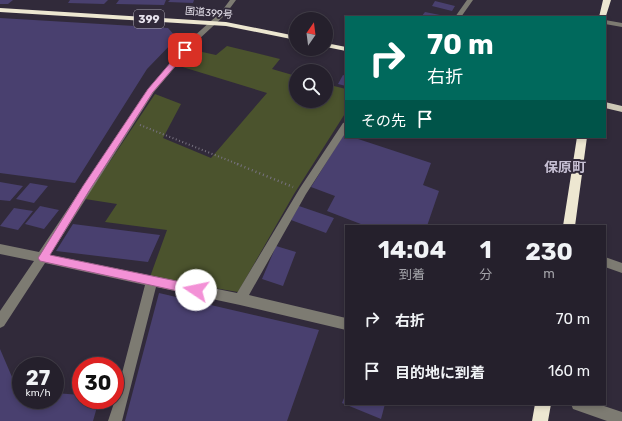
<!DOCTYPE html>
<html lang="ja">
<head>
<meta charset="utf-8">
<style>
	:root { --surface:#25202c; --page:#2d2834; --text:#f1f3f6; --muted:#a3a3a9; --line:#423e48 }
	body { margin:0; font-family:Rubik,"Noto Sans JP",sans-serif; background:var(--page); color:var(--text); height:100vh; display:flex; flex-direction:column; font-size:15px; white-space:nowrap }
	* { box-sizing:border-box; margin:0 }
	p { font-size:13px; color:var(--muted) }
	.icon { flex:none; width:22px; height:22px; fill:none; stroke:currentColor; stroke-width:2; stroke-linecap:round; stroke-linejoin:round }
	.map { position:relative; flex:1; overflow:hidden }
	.details { position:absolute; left:345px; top:225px; width:261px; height:180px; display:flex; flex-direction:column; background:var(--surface); border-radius:0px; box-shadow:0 2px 6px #0003,0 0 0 1px var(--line) }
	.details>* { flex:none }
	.top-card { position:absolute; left:345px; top:16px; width:261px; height:122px; border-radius:0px; box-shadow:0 2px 6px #0003,0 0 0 1px var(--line); background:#00695c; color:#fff; overflow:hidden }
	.needle { width:26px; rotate:14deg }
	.controls { position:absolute; left:289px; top:12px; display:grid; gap:8px }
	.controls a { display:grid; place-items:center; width:44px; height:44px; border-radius:50%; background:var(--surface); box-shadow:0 2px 6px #0003,0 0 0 1px var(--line); font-size:20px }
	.speed { position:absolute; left:12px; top:357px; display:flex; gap:8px; font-size:20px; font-weight:700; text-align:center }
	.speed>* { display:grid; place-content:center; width:52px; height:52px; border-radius:50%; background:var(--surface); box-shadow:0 2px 6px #0003,0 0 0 1px var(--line); line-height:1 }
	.speed small { font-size:10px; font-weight:400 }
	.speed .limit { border:6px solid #d22; background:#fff; color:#111 }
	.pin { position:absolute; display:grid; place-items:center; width:34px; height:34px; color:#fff; margin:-17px; border-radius:8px; box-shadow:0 2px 6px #0006 }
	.me { position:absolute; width:44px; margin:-22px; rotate:281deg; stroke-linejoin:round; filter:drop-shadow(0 0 3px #0008) }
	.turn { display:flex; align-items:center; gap:14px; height:84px; padding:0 16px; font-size:18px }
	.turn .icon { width:52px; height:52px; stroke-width:2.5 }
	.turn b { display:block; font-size:28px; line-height:34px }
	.then { display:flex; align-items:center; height:38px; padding:0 16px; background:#0003; gap:8px; font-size:15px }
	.eta { display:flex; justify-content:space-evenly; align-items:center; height:68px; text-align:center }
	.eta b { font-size:24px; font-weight:700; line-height:28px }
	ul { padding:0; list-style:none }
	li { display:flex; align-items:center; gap:12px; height:52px; padding:0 16px }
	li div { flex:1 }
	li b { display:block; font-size:15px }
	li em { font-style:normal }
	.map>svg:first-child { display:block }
	.green { fill:#4b532d }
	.building { fill:#49406f }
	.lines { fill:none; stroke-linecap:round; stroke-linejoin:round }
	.path-far1 { stroke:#787380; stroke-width:2; stroke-dasharray:1 2.5; stroke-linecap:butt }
	.path { stroke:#787380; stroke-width:2.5; stroke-dasharray:1 3; stroke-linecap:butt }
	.minor { fill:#7d7b72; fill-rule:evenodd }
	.major { fill:#cdc8b6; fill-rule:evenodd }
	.highway { fill:#ede7d1; fill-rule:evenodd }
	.route { fill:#f391d6; stroke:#9e5e8b }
	.labels { text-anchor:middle; stroke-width:4; stroke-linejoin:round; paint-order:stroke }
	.far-street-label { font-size:10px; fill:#e7e3ed; stroke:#312a3a }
	.shield { fill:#312a3a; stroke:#b0acb7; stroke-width:1 }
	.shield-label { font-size:11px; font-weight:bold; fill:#e7e3ed }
	.quarter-label { font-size:14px; font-weight:bold; fill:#c7c0d4; stroke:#312a3a }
</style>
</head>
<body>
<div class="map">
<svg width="622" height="421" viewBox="0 0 622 421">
	<rect width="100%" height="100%" fill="#312a3a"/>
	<path class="green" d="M227 46 280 59 272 69 296 76V101H326V84L346 89V112L294 194 238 292 150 277 167 230 105 222 117 204 85 199 155 94 181 104 163 138 211 158 267 93 176 65 193 50 216 55Z"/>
	<path class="building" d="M0 0H13L8 4H0Z
		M70 0H108L104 4 68 3Z
		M119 0H166L164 5 116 4Z
		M170 0H194L193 3 168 2Z
		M435 1 455 6 452 11 432 6Z
		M425 12 445 16V17H421Z
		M0 18 168 28 177 38 147 69 75 183 0 173Z
		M343 75 346 76V86L338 84Z
		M344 134 346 137H352L431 163 423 185 439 191 427 226H366L327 211 335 196 311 187Z
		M0 182 23 186 10 201 0 200Z
		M30 183 48 186 34 203 16 199Z
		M40 206 59 210 44 229 25 224Z
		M299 206 334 218 326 233 291 220Z
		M14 208 33 211 18 230 0 226Z
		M73 224 160 235 148 262 56 251Z
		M276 246 296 252 283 286 262 279Z
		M159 293 319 330 287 421H125Z
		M0 349 18 391 21 392V400H55V393L81 395V400H99L93 421H0Z
		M346 393V404H385L381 419 342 403Z"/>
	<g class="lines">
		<path class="path-far1" d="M140 125 240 165"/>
		<path class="path" d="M237 164 293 187"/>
		<path class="minor" d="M230 0H236L225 15 197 41 154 92 50 255 237 293 300 188 343 123 346 122V132L306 194 249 295 346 318V330L240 305 156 287 122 421H108L115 400 145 285 45 263 4 326 0 328V311L34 261 0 254V244L39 252 148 89 192 38 221 12Z
			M467 0H473L461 17H455Z
			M605 20 622 23V27L605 24Z
			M605 257 622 263V273L605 267Z
			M571 404H598L622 412V421H607L573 409Z"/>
		<path class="major" d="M605 102 622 106V112L605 108Z"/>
		<path class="highway" d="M603 0H611L605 19V17H599Z
			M0 8 226 22 296 36V40L226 26 0 12Z
			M326 43 346 47V51L326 47Z
			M577 137H587L575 226H563Z
			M535 404H551L548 421H532Z"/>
	</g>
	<path class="route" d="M183 48 189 50 153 92 89 191 50 255 196 285 200 286 201 290 200 294 196 295 40 261 38 258 40 255 83 186 148 89Z"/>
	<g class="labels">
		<g class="far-street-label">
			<text transform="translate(209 12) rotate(5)" y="4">国道399号</text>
		</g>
		<rect class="shield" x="134" y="10" width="30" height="18" rx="3"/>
		<g class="shield-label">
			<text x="149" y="23">399</text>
		</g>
		<g class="quarter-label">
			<text x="565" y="172">保原町</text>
		</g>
	</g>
</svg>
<div class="controls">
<a><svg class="needle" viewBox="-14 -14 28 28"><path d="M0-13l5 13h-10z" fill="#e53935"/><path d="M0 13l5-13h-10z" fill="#a3a3a9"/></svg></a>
<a><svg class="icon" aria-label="search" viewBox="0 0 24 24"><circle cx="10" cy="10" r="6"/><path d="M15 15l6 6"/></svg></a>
</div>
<div class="speed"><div>27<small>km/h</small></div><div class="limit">30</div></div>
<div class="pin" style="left:185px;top:50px;background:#d93025"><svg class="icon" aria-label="arrive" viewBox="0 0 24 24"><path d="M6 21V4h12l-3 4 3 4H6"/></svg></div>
<svg class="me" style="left:196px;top:290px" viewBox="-20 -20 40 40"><circle r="19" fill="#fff"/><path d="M0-13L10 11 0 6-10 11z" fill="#f391d6"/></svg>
<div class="top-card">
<div class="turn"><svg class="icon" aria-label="right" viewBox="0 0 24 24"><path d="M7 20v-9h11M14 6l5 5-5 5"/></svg><div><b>70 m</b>右折</div></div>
<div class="then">その先<svg class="icon" aria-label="arrive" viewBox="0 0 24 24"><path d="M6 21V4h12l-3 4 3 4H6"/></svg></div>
</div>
<section class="details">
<div class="eta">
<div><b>14:04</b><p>到着</p></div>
<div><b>1</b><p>分</p></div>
<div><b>230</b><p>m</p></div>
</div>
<ul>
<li><svg class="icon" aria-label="right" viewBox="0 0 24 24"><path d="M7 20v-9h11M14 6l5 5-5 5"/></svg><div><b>右折</b></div><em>70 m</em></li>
<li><svg class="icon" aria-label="arrive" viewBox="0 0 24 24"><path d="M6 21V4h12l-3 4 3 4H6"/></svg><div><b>目的地に到着</b></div><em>160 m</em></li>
</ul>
</section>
</div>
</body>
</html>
